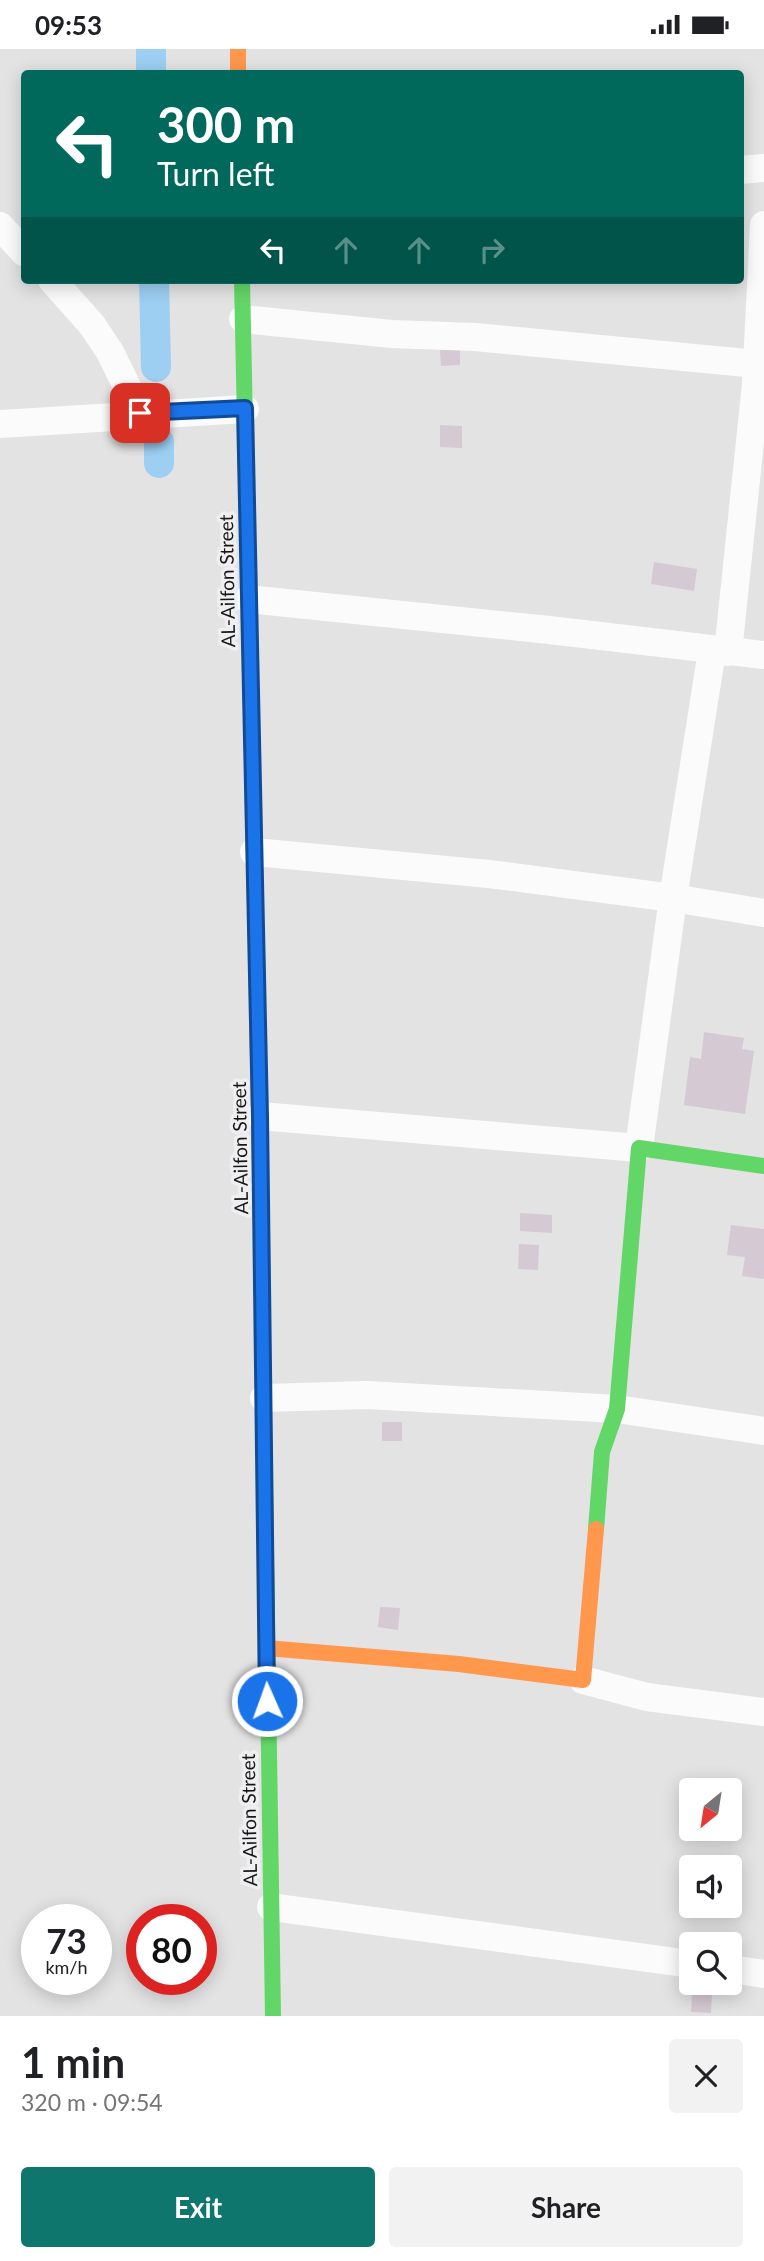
<!DOCTYPE html>
<html lang="en">
<head>
<meta charset="utf-8">
<style>
	:root { --surface:#fff; --page:#f2f2f2; --text:#202124; --muted:#757577; --accent:#0f766e }
	body { margin:0; font-family:Lato,sans-serif; background:var(--page); color:var(--text); height:100vh; display:flex; flex-direction:column; font-size:26px; white-space:nowrap }
	* { box-sizing:border-box; margin:0 }
	p { font-size:23px; color:var(--muted) }
	.icon { flex:none; width:38px; height:38px; fill:none; stroke:currentColor; stroke-width:2; stroke-linecap:round; stroke-linejoin:round }
	.map { position:relative; height:1967px; overflow:hidden }
	.details { display:flex; flex-direction:column; background:var(--surface); flex:1 }
	.details>* { flex:none }
	.top-card { position:absolute; left:21px; top:21px; width:723px; height:214px; border-radius:7px; box-shadow:0 4px 18px #0003; background:#00695c; color:#fff; overflow:hidden }
	.needle { width:46px; rotate:210deg }
	.tools { position:absolute; left:679px; top:1729px; display:grid; gap:14px }
	.tools a { display:grid; place-items:center; width:63px; height:63px; border-radius:7px; background:var(--surface); box-shadow:0 4px 18px #0003; font-size:35px }
	.speed { position:absolute; left:21px; top:1855px; display:flex; gap:14px; font-size:35px; font-weight:700; text-align:center }
	.speed>* { display:grid; place-content:center; width:91px; height:91px; border-radius:50%; background:var(--surface); box-shadow:0 4px 18px #0003; line-height:1 }
	.speed small { font-size:18px; font-weight:400 }
	.speed .limit { border:10px solid #d22; background:#fff; color:#111 }
	.pin { position:absolute; display:grid; place-items:center; width:60px; height:60px; color:#fff; margin:-30px; border-radius:14px; box-shadow:0 4px 10px #0006 }
	.me { position:absolute; width:77px; margin:-38px; rotate:358deg; stroke-linejoin:round; filter:drop-shadow(0 0 5px #0008) }
	.turn { display:flex; align-items:center; gap:24px; height:147px; padding:0 21px; font-size:32px }
	.turn .icon { width:91px; height:91px; stroke-width:2.5 }
	.turn b { display:block; font-size:49px; line-height:60px }
	.lanes { display:flex; align-items:center; height:66px; padding:0 21px; background:#0003; justify-content:center; gap:35px; direction:ltr }
	.lanes .off { opacity:.35 }
	.round { display:grid; place-items:center; flex:none; width:74px; height:74px; border-radius:7px; background:var(--page) }
	.overview { display:flex; align-items:center; justify-content:space-between; height:119px; padding:0 21px }
	h1 { font-size:42px; font-weight:700; line-height:52px }
	.action { display:flex; gap:14px; margin-top:auto; padding:14px 21px }
	.action a { flex:1; height:80px; border-radius:7px; background:var(--accent); color:#fff; font-size:28px; font-weight:700; line-height:80px; text-align:center }
	.action a+a { background:var(--page); color:var(--text) }
	.status { display:flex; justify-content:space-between; align-items:center; height:49px; padding:0 35px; background:var(--surface); direction:ltr }
	.status svg { height:19px; fill:currentColor }
	.map>svg:first-child { display:block }
	.lines { fill:none; stroke-linecap:round; stroke-linejoin:round }
	.canal { stroke:#9ccff2; stroke-width:30 }
	.building { fill:#d5c9d4 }
	.street { stroke:#fbfbfb; stroke-width:28 }
	.fast { stroke:#63d668; stroke-width:16 }
	.slow { stroke:#ff974d; stroke-width:16 }
	.route-casing { stroke:#114b97; stroke-width:18 }
	.route { stroke:#1a73e8; stroke-width:12 }
	.labels { text-anchor:middle; stroke-width:7; stroke-linejoin:round; paint-order:stroke }
	.street-label { font-size:19px; fill:#161616; stroke:#efeff1 }
</style>
</head>
<body>
<div class="status"><b>09:53</b><svg viewBox="0 0 49 12"><path d="M0 12V9h3v3zM5 12V6h3v6zM10 12V3h3v9zM15 12V0h3v12zM26 1h20v11H26zM47 4h2v5h-2z"/></svg></div>
<div class="map">
<svg width="764" height="1967" viewBox="0 0 764 1967">
	<rect width="100%" height="100%" fill="#e3e3e3"/>
	<g class="lines">
		<path class="canal" d="M151 0V24
			M154 231 156 318
			M159 414V393"/>
	</g>
	<path class="building" d="M460 300V316L441 317 440 301Z
		M440 376 462 377V399L440 398Z
		M654 513 697 520 694 542 651 535Z
		M704 983 744 989 742 1000 754 1002 745 1065 684 1056 690 1008 701 1010Z
		M520 1164 552 1166V1184L520 1182Z
		M731 1176 764 1180V1230L742 1227 745 1208 727 1206Z
		M519 1195 539 1196 538 1221 518 1220Z
		M382 1373H402V1392H382Z
		M380 1558 400 1559 398 1581 378 1578Z
		M692 1945H712L711 1964 691 1963Z"/>
	<g class="lines">
		<path class="street" d="M740 121 764 119
			M0 177 24 203
			M52 231 92 276 110 303 140 364
			M243 270 392 285 475 288 757 315
			M0 375 245 360
			M248 550 549 581 764 606
			M728 603 756 335 764 176
			M254 803 489 825 673 849 712 602
			M260 1067 639 1099 673 849 764 864
			M264 1349 367 1346 617 1360 764 1382
			M583 1631 647 1648 764 1663
			M271 1858 691 1915
			M730 1920 764 1925"/>
		<path class="fast" d="M242 231 256 899
			M261 1178 273 1967
			M596 1480 602 1403 617 1360 639 1099 764 1117"/>
		<path class="slow" d="M238 0V24
			M256 899 261 1178
			M266 1599 459 1615 583 1631 596 1480"/>
	</g>
	<g class="lines">
		<defs>
			<path id="route" d="M140 364 245 359 260 1068 267 1652"/>
		</defs>
		<use href="#route" class="route-casing"/>
		<use href="#route" class="route"/>
	</g>
	<g class="labels">
		<g class="street-label">
			<text transform="translate(227 532) rotate(-91)" y="7">AL-Ailfon Street</text>
			<text transform="translate(240 1099) rotate(-91)" y="7">AL-Ailfon Street</text>
			<text transform="translate(249 1771) rotate(-91)" y="7">AL-Ailfon Street</text>
		</g>
	</g>
</svg>
<div class="tools">
<a><svg class="needle" viewBox="-14 -14 28 28"><path d="M0-13l5 13h-10z" fill="#e53935"/><path d="M0 13l5-13h-10z" fill="#757577"/></svg></a>
<a><svg class="icon" aria-label="sound" viewBox="0 0 24 24"><path d="M4 9h4l5-4v14l-5-4H4zM17 9q2 3 0 6"/></svg></a>
<a><svg class="icon" aria-label="search" viewBox="0 0 24 24"><circle cx="10" cy="10" r="6"/><path d="M15 15l6 6"/></svg></a>
</div>
<div class="speed"><div>73<small>km/h</small></div><div class="limit">80</div></div>
<div class="pin" style="left:140px;top:364px;background:#d93025"><svg class="icon" aria-label="arrive" viewBox="0 0 24 24"><path d="M6 21V4h12l-3 4 3 4H6"/></svg></div>
<svg class="me" style="left:267px;top:1652px" viewBox="-20 -20 40 40"><circle r="17" fill="#1a73e8" stroke="#fff" stroke-width="3"/><path d="M0-11L8 9 0 5-8 9z" fill="#fff"/></svg>
<div class="top-card">
<div class="turn"><svg class="icon" aria-label="left" viewBox="0 0 24 24"><path d="M17 20v-9H6M10 6l-5 5 5 5"/></svg><div><b>300 m</b>Turn left</div></div>
<div class="lanes"><svg class="icon" aria-label="left" viewBox="0 0 24 24"><path d="M17 20v-9H6M10 6l-5 5 5 5"/></svg><svg class="icon off" aria-label="ahead" viewBox="0 0 24 24"><path d="M12 20V5M6 11l6-6 6 6"/></svg><svg class="icon off" aria-label="ahead" viewBox="0 0 24 24"><path d="M12 20V5M6 11l6-6 6 6"/></svg><svg class="icon off" aria-label="right" viewBox="0 0 24 24"><path d="M7 20v-9h11M14 6l5 5-5 5"/></svg></div>
</div>
</div>
<section class="details">
<div class="overview"><div><h1>1 min</h1><p>320 m · 09:54</p></div><a class="round"><svg class="icon" aria-label="close" viewBox="0 0 24 24"><path d="M6 6l12 12M18 6L6 18"/></svg></a></div>
<div class="action"><a>Exit</a><a>Share</a></div>
</section>
</body>
</html>
